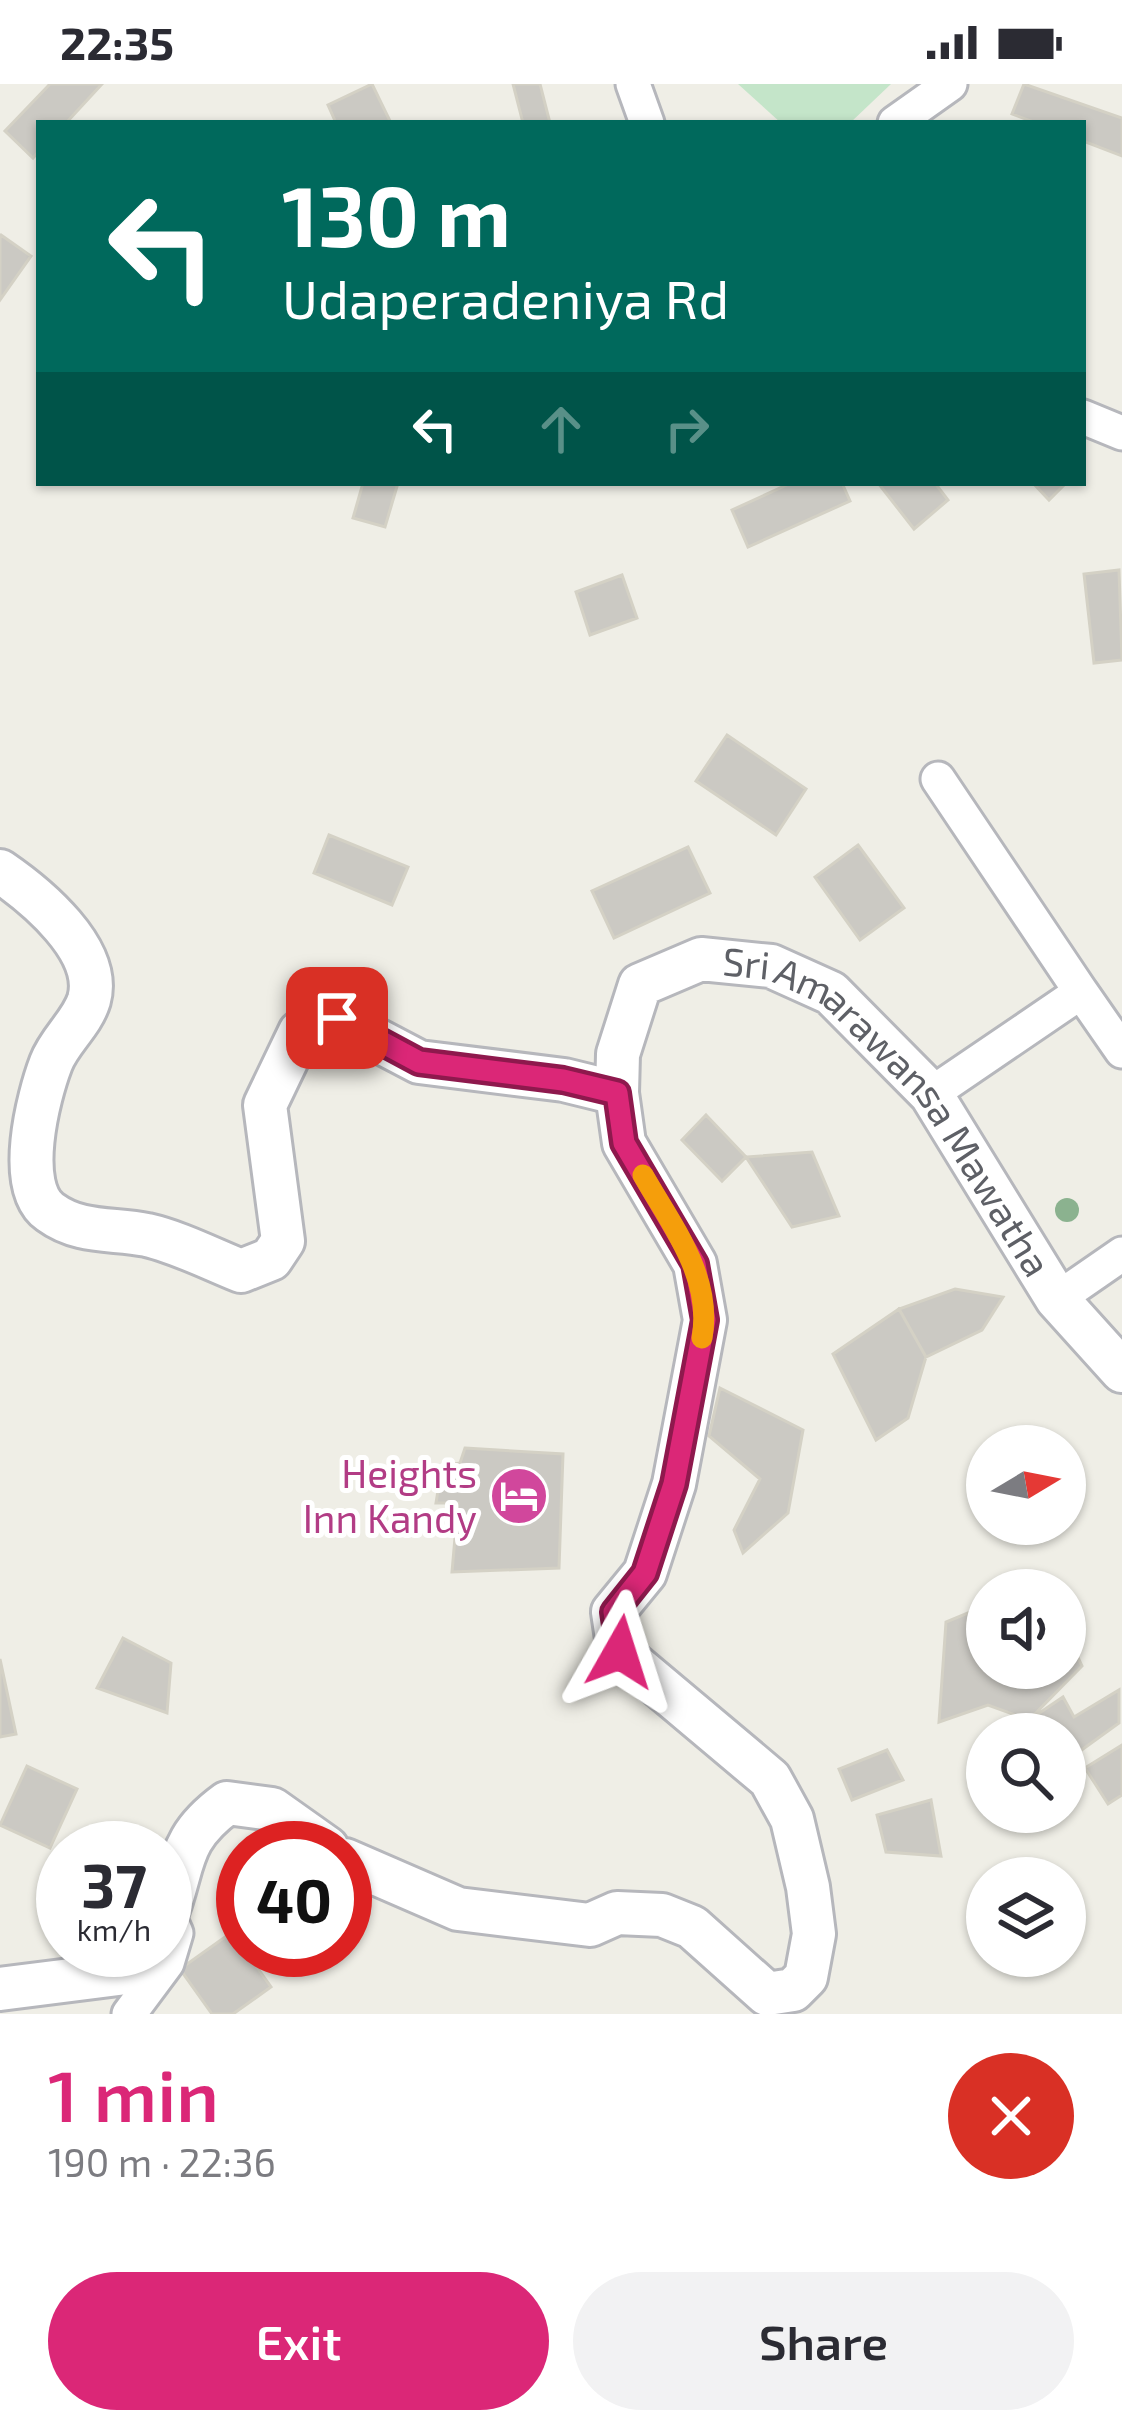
<!DOCTYPE html>
<html lang="en">
<head>
<meta charset="utf-8">
<style>
	:root { --surface:#fff; --page:#f2f2f3; --text:#2b2b33; --muted:#7c7c81; --accent:#db2777 }
	body { margin:0; font-family:"Exo 2",sans-serif; background:var(--page); color:var(--text); height:100vh; display:flex; flex-direction:column; font-size:45px; white-space:nowrap }
	* { box-sizing:border-box; margin:0 }
	p { font-size:39px; color:var(--muted) }
	.icon { flex:none; width:66px; height:66px; fill:none; stroke:currentColor; stroke-width:2; stroke-linecap:round; stroke-linejoin:round }
	.map { position:relative; height:1930px; overflow:hidden }
	.sheet { display:flex; flex-direction:column; background:var(--surface); flex:1 }
	.sheet>* { flex:none }
	.hud { position:absolute; left:36px; top:36px; width:1050px; height:366px; border-radius:0px; box-shadow:0 3px 9px #0004; background:#00695c; color:#fff; overflow:hidden }
	.needle { width:78px; rotate:80deg }
	.tools { position:absolute; left:966px; top:1341px; display:grid; gap:24px }
	.tools a { display:grid; place-items:center; width:120px; height:120px; border-radius:50%; background:var(--surface); box-shadow:0 3px 9px #0004; font-size:60px }
	.speed { position:absolute; left:36px; top:1737px; display:flex; gap:24px; font-size:60px; font-weight:700; text-align:center }
	.speed>* { display:grid; place-content:center; width:156px; height:156px; border-radius:50%; background:var(--surface); box-shadow:0 3px 9px #0004; line-height:1 }
	.speed small { font-size:30px; font-weight:400 }
	.speed .limit { border:18px solid #d22; background:#fff; color:#111 }
	.pin { position:absolute; display:grid; place-items:center; width:102px; height:102px; color:#fff; margin:-51px; border-radius:24px; box-shadow:0 6px 18px #0006 }
	.me { position:absolute; width:132px; margin:-66px; rotate:6deg; stroke-linejoin:round; filter:drop-shadow(0 0 9px #0008) }
	.turn { display:flex; align-items:center; gap:42px; height:252px; padding:0 48px; font-size:54px }
	.turn .icon { width:156px; height:156px; stroke-width:2.5 }
	.turn b { display:block; font-size:84px; line-height:102px }
	.lanes { display:flex; align-items:center; height:114px; padding:0 48px; background:#0003; justify-content:center; gap:60px; direction:ltr }
	.lanes .off { opacity:.35 }
	.round { display:grid; place-items:center; flex:none; width:126px; height:126px; border-radius:63px; background:var(--page) }
	.head { display:flex; align-items:center; justify-content:space-between; height:204px; padding:0 48px }
	h1 { font-size:72px; font-weight:600; line-height:90px; color:var(--accent) }
	.primary-button { display:flex; gap:24px; margin-top:auto; padding:24px 48px }
	.primary-button a { flex:1; height:138px; border-radius:72px; background:var(--accent); color:#fff; font-size:48px; font-weight:600; line-height:138px; text-align:center }
	.primary-button a+a { background:var(--page); color:var(--text) }
	.status { display:flex; justify-content:space-between; align-items:center; height:84px; padding:0 60px; background:var(--surface); direction:ltr }
	.status svg { height:33px; fill:currentColor }
	.map>svg:first-child { display:block }
	.green { fill:#c4e5c9 }
	.building { fill:#cbc9c3; stroke:#d4d1c5; stroke-width:3 }
	.lines { fill:none; stroke-linecap:round; stroke-linejoin:round }
	.minor-casing { stroke:#b6b7bc; stroke-width:39 }
	.tertiary-casing { stroke:#b6b7bc; stroke-width:48 }
	.minor { stroke:#fff; stroke-width:33 }
	.tertiary { stroke:#fff; stroke-width:42 }
	.tree { fill:#8bb28f }
	.route-casing { stroke:#8e194d; stroke-width:30 }
	.route { stroke:#db2777; stroke-width:21 }
	.slow { stroke:#f59e0b; stroke-width:21 }
	.labels { text-anchor:middle; stroke-width:10; stroke-linejoin:round; paint-order:stroke }
	.street-label { font-size:39px; fill:#5e6066; stroke:#fff }
	.hotel-label { font-size:39px; fill:#b23c85; stroke:#fff; text-anchor:end }
</style>
</head>
<body>
<div class="status"><b>22:35</b><svg viewBox="0 0 49 12"><path d="M0 12V9h3v3zM5 12V6h3v6zM10 12V3h3v9zM15 12V0h3v12zM26 1h20v11H26zM47 4h2v5h-2z"/></svg></div>
<div class="map">
<svg width="1122" height="1930" viewBox="0 0 1122 1930">
	<rect width="100%" height="100%" fill="#efeee6"/>
	<path class="green" d="M738 0H891L850 39H781Z"/>
	<path class="building" d="M50 0H102L66 39H39V67L33 74 5 47Z
		M372 0 391 39H336L328 21Z
		M513 0H540L550 39H523Z
		M1024 0 1122 34V72L1083 57V39H1036L1012 30Z
		M1 151 31 172 0 216V152Z
		M363 399H398L385 443 353 434Z
		M791 399H842L850 417 748 463 732 426Z
		M878 399H935L948 416 914 445Z
		M1033 399H1066L1049 416Z
		M1119 486 1122 576 1094 579 1084 490Z
		M622 491 637 534 590 551 576 508Z
		M727 651 806 705 776 751 696 697Z
		M329 751 408 783 392 821 314 789Z
		M858 761 904 824 860 856 815 793Z
		M688 763 710 809 614 854 592 807Z
		M706 1031 746 1073 722 1097 682 1056Z
		M812 1068 839 1132 792 1143 746 1073Z
		M955 1205 1003 1213 982 1246 926 1273 899 1225Z
		M899 1225 926 1273 908 1334 876 1356 833 1270Z
		M720 1304 803 1346 788 1429 743 1469 734 1446 760 1395 709 1352Z
		M465 1364 563 1370 559 1484 452 1488 458 1419H436L442 1382 460 1379Z
		M987 1521V1584H1065V1553L1068 1552 1082 1582 1029 1636 988 1621 939 1638 946 1538Z
		M123 1554 171 1579 167 1629 97 1604Z
		M0 1575 16 1650 0 1653Z
		M1119 1606V1639L1065 1678V1650H1036L1029 1636 1063 1613 1074 1633Z
		M1122 1661V1711L1108 1720 1085 1684Z
		M887 1666 903 1696 852 1716 839 1685Z
		M27 1682 77 1705 50 1764 0 1741Z
		M931 1716 941 1772 886 1768 877 1731Z
		M232 1848 271 1903 233 1930H212L180 1885Z"/>
	<g class="lines">
		<defs>
			<path id="minor" d="M633 0 647 39
				M895 39 950 0
				M1083 333 1122 349
				M938 695 1081 908
				M931 1010 1081 908 1122 967
				M1057 1215 1122 1170
				M129 1930 167 1879 176 1849 167 1829"/>
			<g id="tertiary">
				<path d="M0 787C35 811 103 866 89 916 82 939 59 957 51 979 38 1013 15 1103 50 1128 80 1150 112 1144 147 1151 178 1158 211 1175 241 1187L271 1175 283 1157 265 1021 300 948 314 937 337 935 419 978 564 996 617 1009"/>
				<path id="s1" d="M345 1776 458 1825 590 1841 617 1829 662 1831 692 1843 767 1910 793 1906 806 1893 814 1850 808 1803 792 1735 770 1695 619 1568 613 1528 645 1489 674 1400 705 1236 695 1180 624 1059 617 1009 618 970 640 901 701 875 771 882 831 909 931 1010 1057 1215 1122 1287"/>
				<path d="M165 1833C186 1782 175 1757 227 1719L272 1725 327 1764"/>
				<path d="M0 1905 134 1888 146 1866"/>
			</g>
		</defs>
		<use href="#minor" class="minor-casing"/>
		<use href="#tertiary" class="tertiary-casing"/>
		<use href="#minor" class="minor"/>
		<use href="#tertiary" class="tertiary"/>
	</g>
	<circle class="tree" cx="1067" cy="1126" r="12"/>
	<g class="lines">
		<defs>
			<path id="route" d="M337 934 419 978 563 996 617 1009 624 1059 695 1180 705 1236 674 1400 645 1489 614 1528 620 1568"/>
		</defs>
		<use href="#route" class="route-casing"/>
		<use href="#route" class="route"/>
		<path class="slow" d="M643 1091C672 1142 713 1193 702 1254"/>
	</g>
	<defs>
		<symbol id="hotel-disc" viewBox="-11 -11 22 22"><circle r="9.5" fill="#d1479c" stroke="#fff"/><path d="M-6-4.5h1.5V1H6V5H4.5V3h-9V5H-6ZM-4 0a1.8 1.8 0 1 1 3.6 0ZM.5 0V-2.5h3Q6-2.5 6 0Z" fill="#fff"/></symbol>
	</defs>
	<g fill-rule="evenodd">
		<use href="#hotel-disc" x="486" y="1379" width="66" height="66"/>
	</g>
	<g class="labels">
		<g class="street-label">
			<text dy="14" stroke="none"><textPath href="#s1" startOffset="1944">Sri Amarawansa Mawatha</textPath></text>
		</g>
		<g class="hotel-label">
			<text x="477" y="1404">Heights<tspan x="477" dy="45">Inn Kandy</tspan></text>
		</g>
	</g>
</svg>
<div class="tools">
<a><svg class="needle" viewBox="-14 -14 28 28"><path d="M0-13l5 13h-10z" fill="#e53935"/><path d="M0 13l5-13h-10z" fill="#7c7c81"/></svg></a>
<a><svg class="icon" aria-label="sound" viewBox="0 0 24 24"><path d="M4 9h4l5-4v14l-5-4H4zM17 9q2 3 0 6"/></svg></a>
<a><svg class="icon" aria-label="search" viewBox="0 0 24 24"><circle cx="10" cy="10" r="6"/><path d="M15 15l6 6"/></svg></a>
<a><svg class="icon" aria-label="layers" viewBox="0 0 24 24"><path d="M12 4l9 5-9 5-9-5zM3 14l9 5 9-5"/></svg></a>
</div>
<div class="speed"><div>37<small>km/h</small></div><div class="limit">40</div></div>
<div class="pin" style="left:337px;top:934px;background:#d93025"><svg class="icon" aria-label="arrive" viewBox="0 0 24 24"><path d="M6 21V4h12l-3 4 3 4H6"/></svg></div>
<svg class="me" style="left:620px;top:1568px" viewBox="-20 -20 40 40"><path d="M0-17L14 15 0 8-14 15z" fill="#db2777" stroke="#fff" stroke-width="4"/></svg>
<div class="hud">
<div class="turn"><svg class="icon" aria-label="left" viewBox="0 0 24 24"><path d="M17 20v-9H6M10 6l-5 5 5 5"/></svg><div><b>130 m</b>Udaperadeniya Rd</div></div>
<div class="lanes"><svg class="icon" aria-label="left" viewBox="0 0 24 24"><path d="M17 20v-9H6M10 6l-5 5 5 5"/></svg><svg class="icon off" aria-label="ahead" viewBox="0 0 24 24"><path d="M12 20V5M6 11l6-6 6 6"/></svg><svg class="icon off" aria-label="right" viewBox="0 0 24 24"><path d="M7 20v-9h11M14 6l5 5-5 5"/></svg></div>
</div>
</div>
<section class="sheet">
<div class="head"><div><h1>1 min</h1><p>190 m · 22:36</p></div><a class="round" style="background:#d93025;color:#fff"><svg class="icon" aria-label="close" viewBox="0 0 24 24"><path d="M6 6l12 12M18 6L6 18"/></svg></a></div>
<div class="primary-button"><a>Exit</a><a>Share</a></div>
</section>
</body>
</html>
